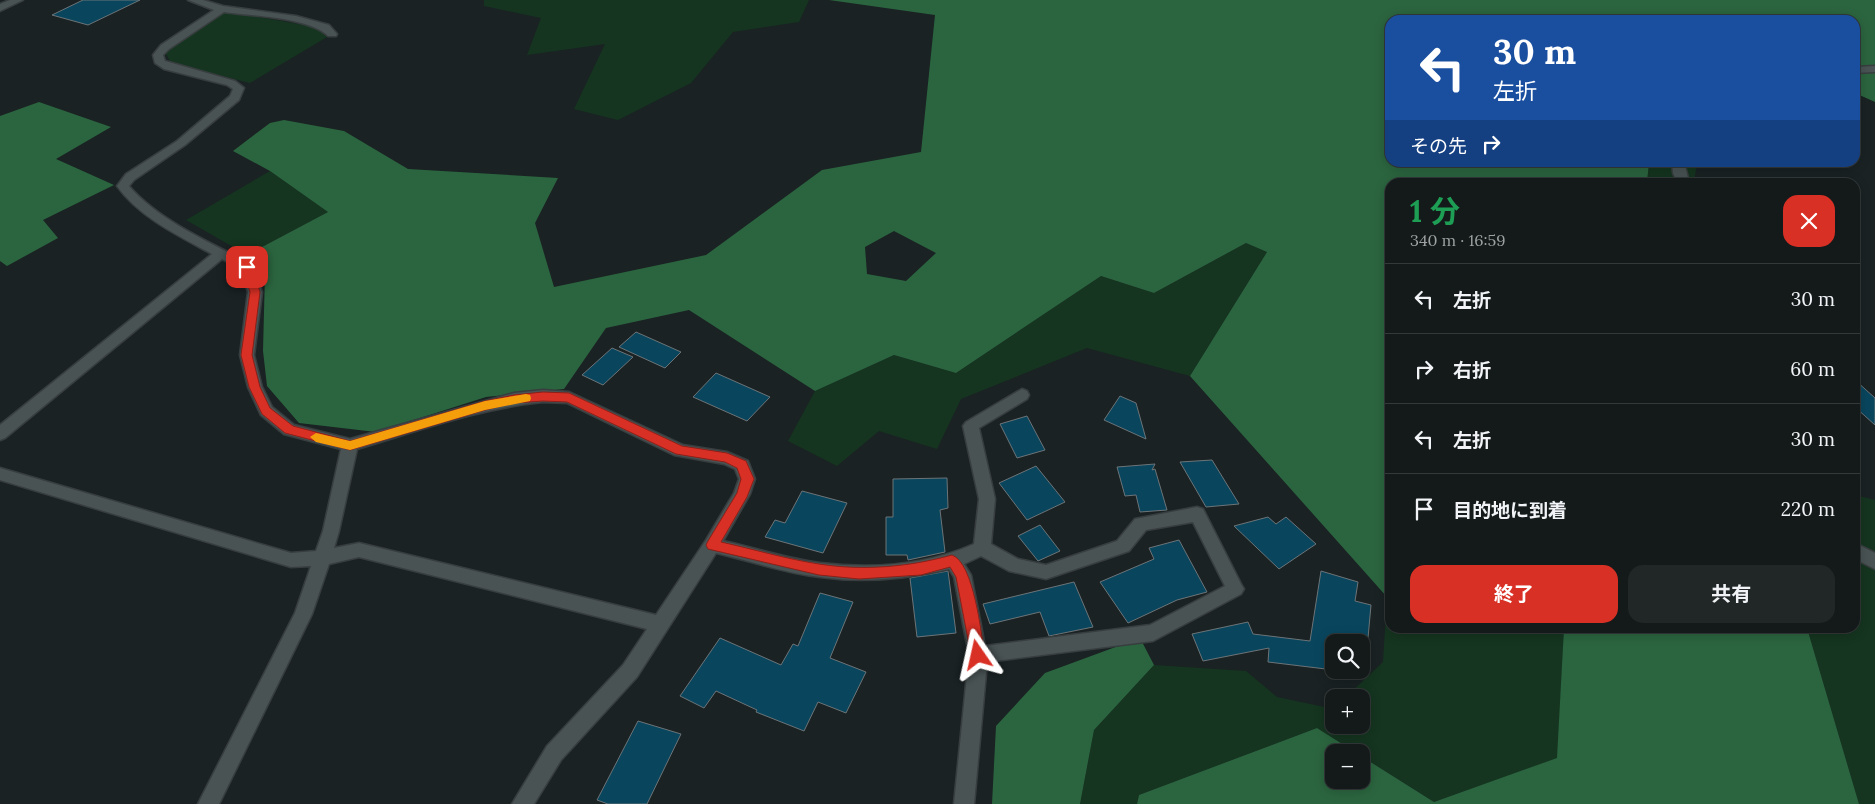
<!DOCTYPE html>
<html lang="ja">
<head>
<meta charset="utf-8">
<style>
	:root { --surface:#141a1a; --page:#212727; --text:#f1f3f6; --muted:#9da1a2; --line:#333839; --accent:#d93025 }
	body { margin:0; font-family:Lora,"Noto Sans JP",serif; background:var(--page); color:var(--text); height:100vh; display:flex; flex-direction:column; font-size:19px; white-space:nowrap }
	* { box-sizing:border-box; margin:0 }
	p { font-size:16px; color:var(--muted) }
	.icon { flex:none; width:28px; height:28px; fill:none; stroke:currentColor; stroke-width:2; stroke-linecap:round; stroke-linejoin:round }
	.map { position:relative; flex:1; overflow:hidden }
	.sheet { position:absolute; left:1385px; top:178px; width:475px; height:455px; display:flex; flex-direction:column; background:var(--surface); border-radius:15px; box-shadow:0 2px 12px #0003,0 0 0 1px var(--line) }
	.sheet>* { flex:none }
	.top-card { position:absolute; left:1385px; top:15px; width:475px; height:152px; border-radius:15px; box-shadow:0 2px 12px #0003,0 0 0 1px var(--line); background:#1a4fa0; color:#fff; overflow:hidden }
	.buttons { position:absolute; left:1325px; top:634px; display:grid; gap:10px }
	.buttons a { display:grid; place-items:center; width:45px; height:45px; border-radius:10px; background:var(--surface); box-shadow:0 2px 12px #0003,0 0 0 1px var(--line); font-size:25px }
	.pin { position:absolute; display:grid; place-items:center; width:42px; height:42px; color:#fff; margin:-21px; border-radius:10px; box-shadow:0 2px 8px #0006 }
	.me { position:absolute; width:55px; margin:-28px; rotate:349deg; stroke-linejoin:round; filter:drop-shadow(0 0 4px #0008) }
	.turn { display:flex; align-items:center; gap:18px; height:105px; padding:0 25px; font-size:22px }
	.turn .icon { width:65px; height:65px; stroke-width:2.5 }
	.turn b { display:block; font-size:35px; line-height:42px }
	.then { display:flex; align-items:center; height:48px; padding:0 25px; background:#0003; gap:10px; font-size:19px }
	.round { display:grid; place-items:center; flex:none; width:52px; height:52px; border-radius:15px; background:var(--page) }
	.summary { display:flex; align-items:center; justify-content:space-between; height:85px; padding:0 25px }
	h1 { font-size:30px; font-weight:700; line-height:38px; color:#1e9e55 }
	.primary-button { display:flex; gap:10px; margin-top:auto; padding:10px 25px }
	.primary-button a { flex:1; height:58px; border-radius:15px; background:var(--accent); color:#fff; font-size:20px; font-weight:700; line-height:58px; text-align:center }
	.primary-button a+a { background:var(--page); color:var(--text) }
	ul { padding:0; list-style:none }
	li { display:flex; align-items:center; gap:15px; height:70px; padding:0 25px; border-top:1px solid var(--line) }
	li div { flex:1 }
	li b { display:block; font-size:19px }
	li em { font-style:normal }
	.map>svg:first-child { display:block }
	.green { fill:#153520 }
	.forest { fill:#2b653f; fill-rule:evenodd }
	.building { fill:#09465e; stroke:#6c7478 }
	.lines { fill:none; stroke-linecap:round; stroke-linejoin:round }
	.minor-casing { stroke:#383e3f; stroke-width:3 }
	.minor { fill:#495354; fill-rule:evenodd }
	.route { fill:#d93025; stroke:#8d1f18 }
	.slow { fill:#f59e0b }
</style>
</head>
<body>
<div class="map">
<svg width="1875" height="804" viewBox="0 0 1875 804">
	<rect width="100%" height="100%" fill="#1a2223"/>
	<path class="green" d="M484 0H809L799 22 733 32 691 83 618 120 574 109 605 44 527 55 541 18 484 6Z
		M224 11 316 27 327 37 250 83 171 63 165 52Z
		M1649 163H1697L1694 182H1647Z
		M270 171 328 212 247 255 186 220Z
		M1246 243 1267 252 1190 376 1087 348 961 399 937 449 879 431 837 466 788 441 815 391 894 355 956 373 1101 276 1154 293Z
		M1855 495 1875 500V804H1859L1807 628H1855Z
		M1390 596V628H1564L1558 758 1434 802 1361 756V752H1355L1317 728 1139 795 1137 804H1080L1094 730 1154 665 1246 671 1277 697 1334 709V725H1361V698L1346 697 1383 662 1387 597Z"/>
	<path class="forest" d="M829 0H1875V102L1855 93V20H1390V162L1649 163 1647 182H1390V596L1387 597 1190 376 1267 252 1246 243 1154 293 1101 276 956 373 894 355 815 391 689 310 606 328 564 389 486 397 376 432 299 423 267 386 263 351 265 273 247 255 328 212 270 171 233 151 270 123 284 120 344 131 408 169 558 178 535 223 554 287 706 255 822 170 921 152 935 15ZM894 231 936 253 906 281 867 274 865 247Z
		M39 102 111 127 56 159 114 185 43 220 58 238 7 266 0 261V116Z
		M1564 628H1807L1859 804H1137L1139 795 1317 728 1355 752H1334V780H1361V756L1434 802 1557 758Z
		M1140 638 1154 665 1094 730 1080 804H992L996 726 1045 673Z"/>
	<path class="building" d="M83 0H140L88 25 52 15Z
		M636 332 681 352 665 368 619 347Z
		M612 348 633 357 603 385 582 375Z
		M716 373 770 397 747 421 693 397Z
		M1855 380 1875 398V425L1855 407Z
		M1120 396 1136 403 1146 439 1104 420Z
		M1027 416 1045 450 1017 458 1000 424Z
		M1212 460 1239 504 1206 507 1180 462Z
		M1155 464 1152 470 1155 469 1167 510 1140 512 1136 495 1125 496 1117 467Z
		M1036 466 1065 502 1027 520 999 483Z
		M947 478 948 508 940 510 945 552 908 560 907 555H886V517H893V479Z
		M802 491 847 503 823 553 765 537 775 520 785 523Z
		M1268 517 1276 524 1286 517 1316 544 1279 569 1234 526Z
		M1040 525 1060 551 1038 561 1018 536Z
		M1179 540 1207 592 1177 600 1128 623 1100 582 1154 559 1149 548Z
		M948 571 956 633 917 637 910 578Z
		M1321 571 1358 582 1355 601 1371 605 1367 649 1361 647V642H1334V670L1268 662 1269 648 1203 661 1192 634 1248 622 1253 634 1310 641Z
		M1074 582 1093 627 1049 636 1040 612 990 624 983 604Z
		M820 593 853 602 830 658 866 672 846 713 818 702 804 731 756 712 757 710 716 691 704 708 680 696 720 638 781 665 793 644 798 646Z
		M638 721 681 734 647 804H608L597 800Z"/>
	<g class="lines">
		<defs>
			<path id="minor" d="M10 0H23L0 11V4Z
				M188 0H203L223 6 296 16 329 25 337 34 336 36H328C309 17 251 16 224 12L169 49 163 55 165 61 235 81 244 88 239 100 185 145 134 180 129 186C158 220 212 244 252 264L262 292 254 355 262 387 272 407 294 425 350 439 514 393 543 390 569 392 683 445 727 452 748 461 755 479 750 494 723 541C756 548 787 559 820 563 872 569 927 565 974 544L979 499 963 426 966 422 1022 389 1027 391 1029 395 1027 399 979 428 995 499 991 544 1018 559 1046 565 1117 541 1135 519 1197 507 1203 509 1241 584 1244 589 1241 594 1153 641 987 662 974 804H954L969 655 954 577 949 569C907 579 863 583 820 577 785 573 751 561 716 553L637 677 561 760 534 804H512L547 746 623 665 647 629 359 557 329 564 312 614 219 804H198L295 613 311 566 291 567 0 480V468L291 553 316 551 323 531 341 449 284 434 261 415 248 387 240 355 248 292 241 269 222 259 5 438 0 440V425L212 254C179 236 139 217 117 186L126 174 177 141 230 96 233 89 227 85 164 69 155 63 153 55 161 45 214 10ZM543 402 567 403 674 455 724 464 735 469 739 479 734 493 706 540 656 615 359 543 334 548 339 531 357 449C418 431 480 408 543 402ZM1193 522 1225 586 1150 625 985 646 971 575 964 564 981 556 1009 571 1046 579 1129 551 1146 530Z
				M1875 66V72L1855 73V67Z
				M1672 162H1684L1689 182H1677L1673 173Z
				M1855 543 1875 553V569L1855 559Z"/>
		</defs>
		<use href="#minor" class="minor-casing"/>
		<use href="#minor" class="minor"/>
	</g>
	<path class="route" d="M247 264 252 267 260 292 252 355 260 387 270 408 293 426 350 441 485 401 514 395 543 392 569 393 682 446 727 453 746 461 754 479 747 497 721 542C753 549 786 559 819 564 863 571 909 567 952 555 974 563 981 634 985 655L983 660 978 662 973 660 971 655 956 577 950 567 921 575 859 579 819 575 708 549 706 545 708 541 737 493 741 479 737 468 725 462 676 454 567 402 543 401 514 403 485 410 350 450 285 433 262 414 249 387 241 355 250 292 242 267Z"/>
	<path class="slow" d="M526 394 530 395 531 398 530 401 485 410 350 450 316 442 310 437 316 433 350 441 485 401Z"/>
</svg>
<div class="buttons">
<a><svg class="icon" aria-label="search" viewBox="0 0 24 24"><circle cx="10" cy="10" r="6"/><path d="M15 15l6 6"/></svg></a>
<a>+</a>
<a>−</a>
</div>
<div class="pin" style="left:247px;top:267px;background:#d93025"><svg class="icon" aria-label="arrive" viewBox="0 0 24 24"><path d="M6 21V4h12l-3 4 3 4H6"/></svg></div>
<svg class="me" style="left:978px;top:655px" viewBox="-20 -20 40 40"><path d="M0-17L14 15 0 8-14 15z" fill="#d93025" stroke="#fff" stroke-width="4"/></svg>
<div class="top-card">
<div class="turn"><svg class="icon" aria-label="left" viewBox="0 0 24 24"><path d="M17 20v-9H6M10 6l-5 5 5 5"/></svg><div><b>30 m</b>左折</div></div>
<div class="then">その先<svg class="icon" aria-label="right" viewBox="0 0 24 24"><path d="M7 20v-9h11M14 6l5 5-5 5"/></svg></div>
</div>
<section class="sheet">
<div class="summary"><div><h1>1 分</h1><p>340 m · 16:59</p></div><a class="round" style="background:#d93025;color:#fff"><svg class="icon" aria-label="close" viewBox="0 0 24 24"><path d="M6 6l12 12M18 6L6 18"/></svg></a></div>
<ul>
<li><svg class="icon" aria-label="left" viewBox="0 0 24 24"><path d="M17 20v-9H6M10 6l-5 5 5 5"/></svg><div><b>左折</b></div><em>30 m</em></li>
<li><svg class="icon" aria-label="right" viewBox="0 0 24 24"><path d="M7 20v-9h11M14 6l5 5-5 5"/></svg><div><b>右折</b></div><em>60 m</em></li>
<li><svg class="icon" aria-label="left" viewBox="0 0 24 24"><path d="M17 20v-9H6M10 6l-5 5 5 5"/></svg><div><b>左折</b></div><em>30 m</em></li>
<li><svg class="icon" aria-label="arrive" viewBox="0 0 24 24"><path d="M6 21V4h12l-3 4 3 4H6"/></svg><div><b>目的地に到着</b></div><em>220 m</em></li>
</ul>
<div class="primary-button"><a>終了</a><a>共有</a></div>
</section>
</div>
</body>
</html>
